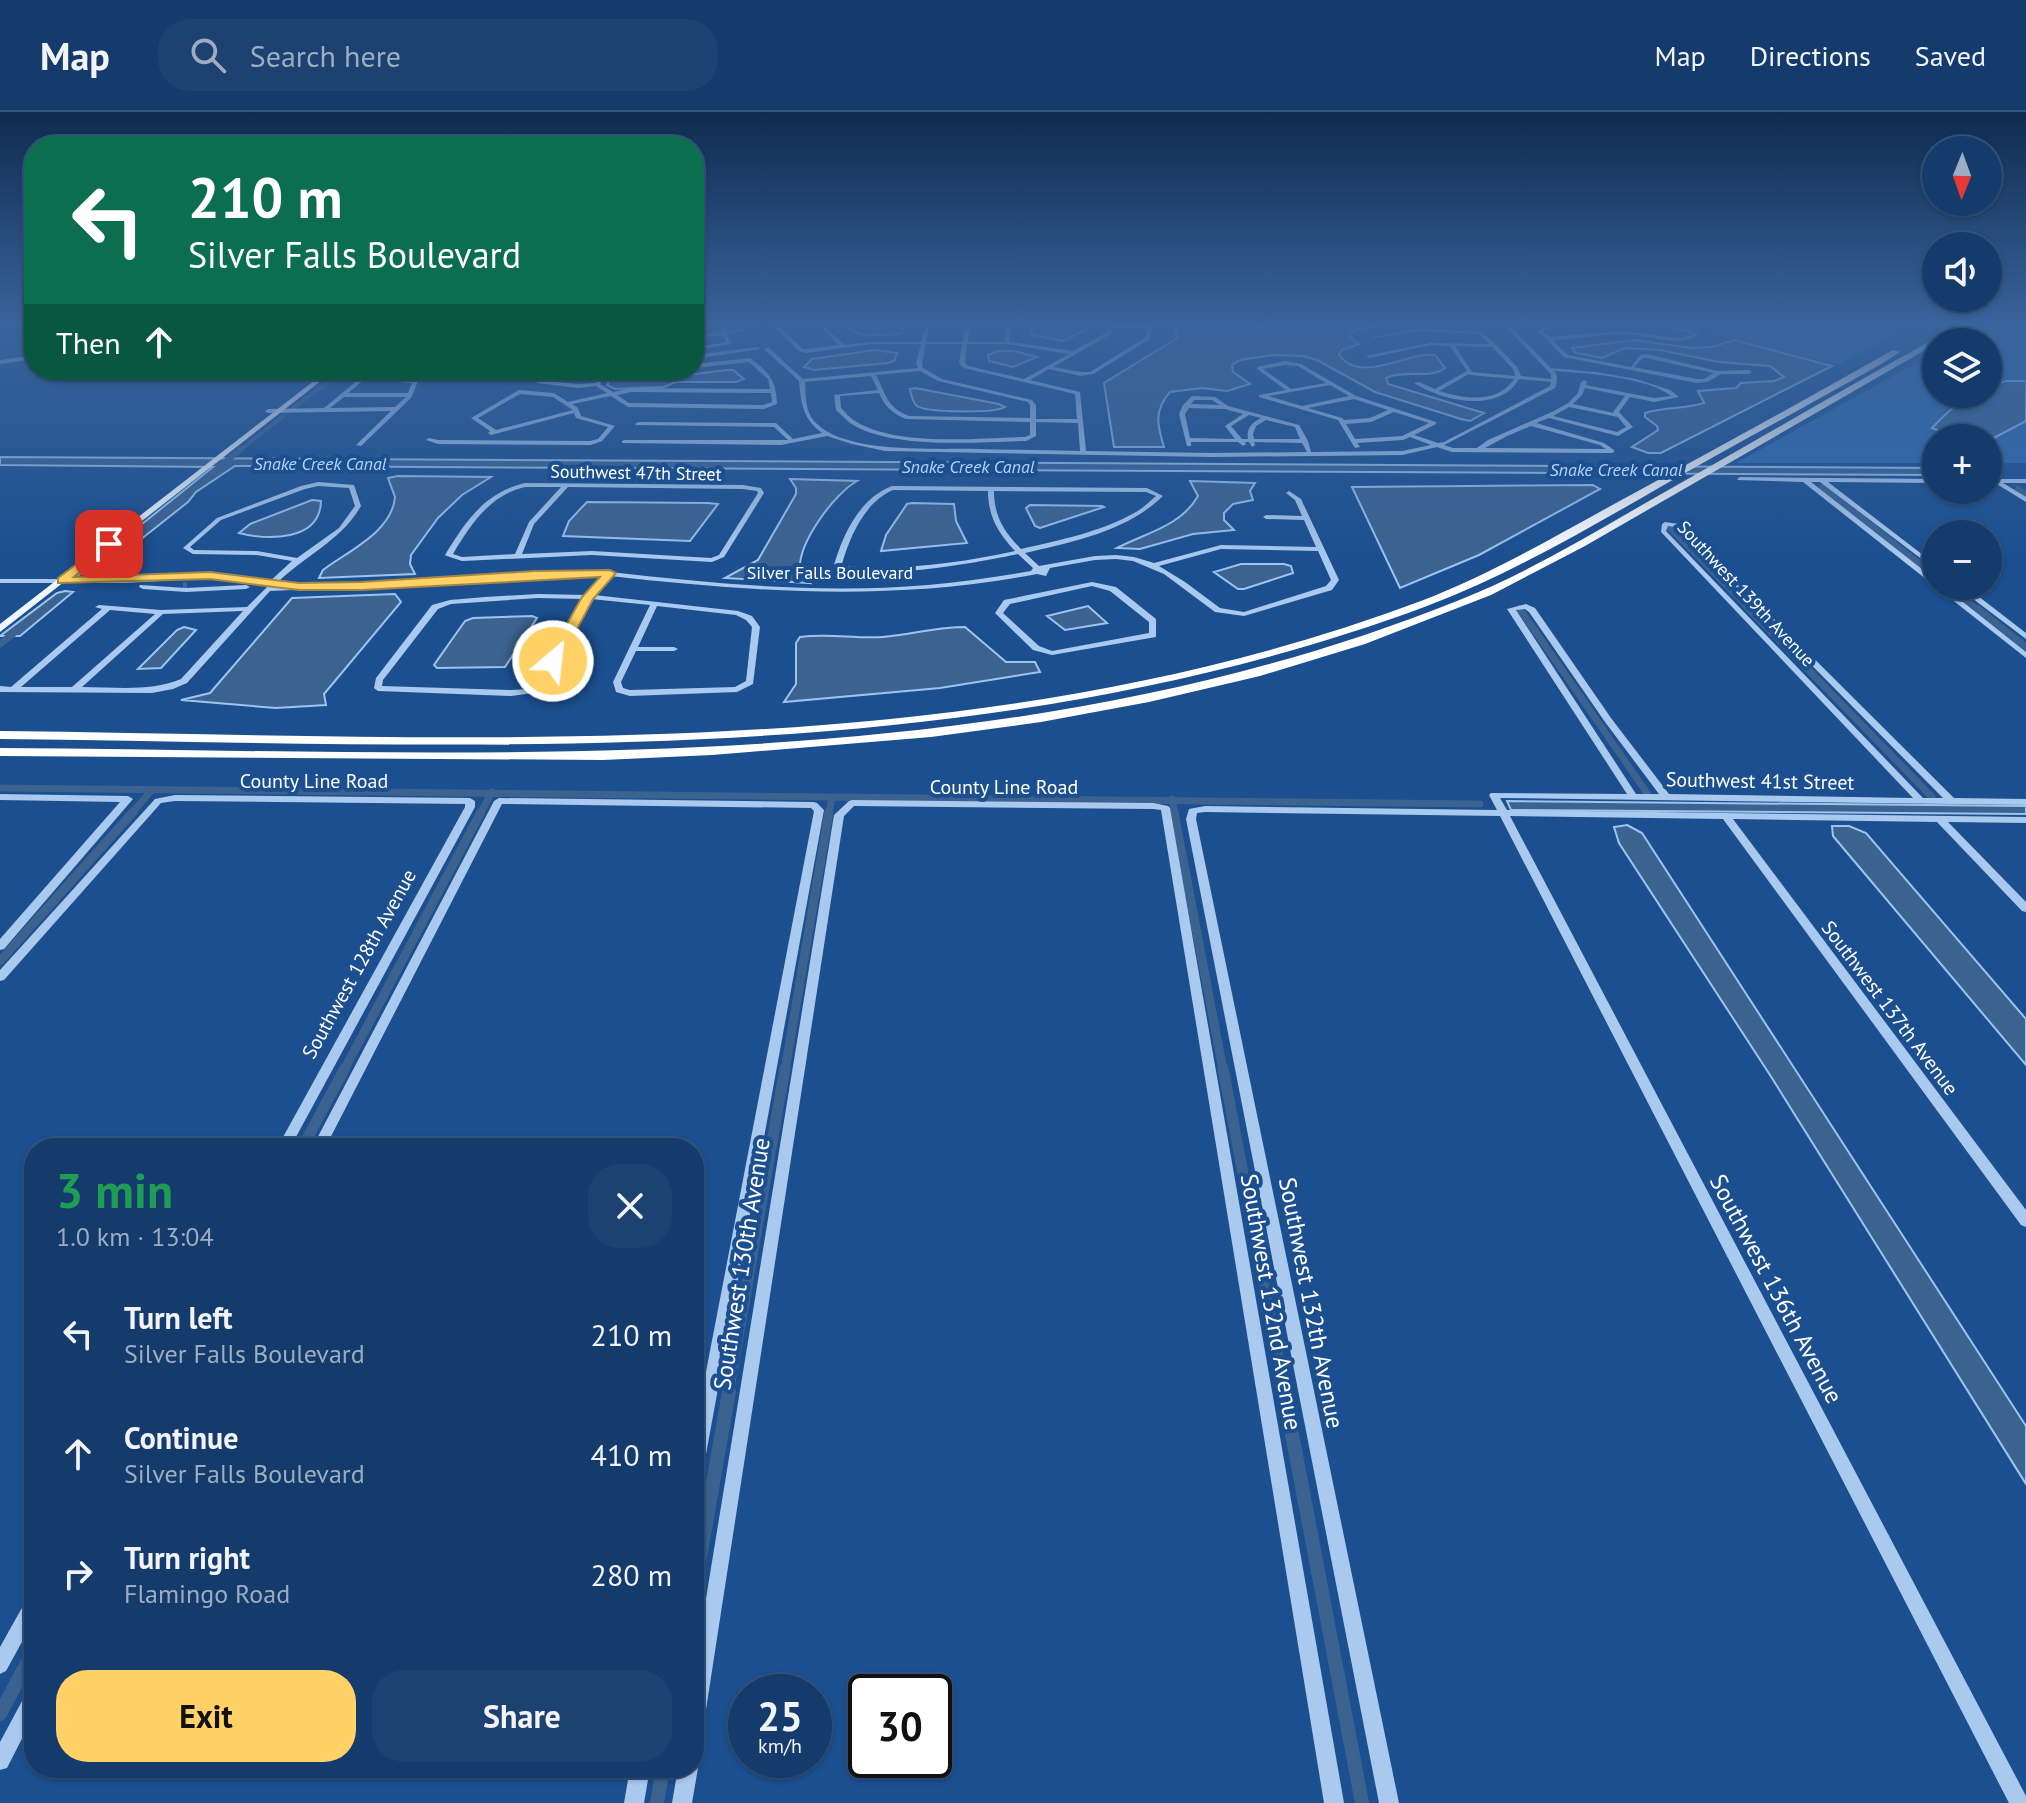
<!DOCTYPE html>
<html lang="en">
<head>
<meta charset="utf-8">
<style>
	:root { --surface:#143b6b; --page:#1d4271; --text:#f1f3f6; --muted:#9dadc1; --line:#33557e; --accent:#ffd166 }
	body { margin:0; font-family:"PT Sans",sans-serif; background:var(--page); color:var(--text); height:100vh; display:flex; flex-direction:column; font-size:30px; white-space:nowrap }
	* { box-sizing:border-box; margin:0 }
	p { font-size:26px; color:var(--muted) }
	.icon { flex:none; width:44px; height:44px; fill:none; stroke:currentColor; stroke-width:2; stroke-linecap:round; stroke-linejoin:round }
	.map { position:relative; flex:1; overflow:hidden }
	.details { position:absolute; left:24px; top:1026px; width:680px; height:640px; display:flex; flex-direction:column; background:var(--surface); border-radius:32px; box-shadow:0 2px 6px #0004,0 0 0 2px var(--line) }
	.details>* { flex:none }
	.guide { position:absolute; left:24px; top:24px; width:680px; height:244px; border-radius:32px; box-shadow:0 2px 6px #0004,0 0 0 2px var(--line); background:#0b6e4f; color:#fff; overflow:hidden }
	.needle { width:52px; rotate:181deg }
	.buttons { position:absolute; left:1922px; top:24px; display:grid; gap:16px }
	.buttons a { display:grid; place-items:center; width:80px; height:80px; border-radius:50%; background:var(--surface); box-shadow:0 2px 6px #0004,0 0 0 2px var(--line); font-size:40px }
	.speed { position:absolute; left:728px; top:1562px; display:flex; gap:16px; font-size:40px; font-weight:700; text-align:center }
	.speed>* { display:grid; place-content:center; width:104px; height:104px; border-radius:50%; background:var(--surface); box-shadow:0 2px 6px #0004,0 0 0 2px var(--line); line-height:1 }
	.speed small { font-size:20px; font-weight:400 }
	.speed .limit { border:4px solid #111; border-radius:12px; background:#fff; color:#111 }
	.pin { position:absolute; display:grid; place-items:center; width:68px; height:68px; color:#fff; margin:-34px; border-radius:16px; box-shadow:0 4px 12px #0006 }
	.me { position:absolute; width:88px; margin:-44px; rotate:28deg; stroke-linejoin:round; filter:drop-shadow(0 0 6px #0008) }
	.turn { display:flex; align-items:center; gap:28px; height:168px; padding:0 32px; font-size:36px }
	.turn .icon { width:104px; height:104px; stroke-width:2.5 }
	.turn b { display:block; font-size:56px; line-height:68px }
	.then { display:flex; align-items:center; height:76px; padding:0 32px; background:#0003; gap:16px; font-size:30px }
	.round { display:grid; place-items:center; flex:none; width:84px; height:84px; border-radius:32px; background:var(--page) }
	.overview { display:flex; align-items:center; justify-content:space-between; height:136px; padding:0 32px }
	h1 { font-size:48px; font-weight:800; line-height:60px; color:#1e9e55 }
	.button { display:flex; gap:16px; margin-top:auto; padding:16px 32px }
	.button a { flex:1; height:92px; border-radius:32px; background:var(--accent); color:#111; font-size:32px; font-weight:800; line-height:92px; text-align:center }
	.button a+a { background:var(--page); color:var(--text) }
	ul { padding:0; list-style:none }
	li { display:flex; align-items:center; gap:24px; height:120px; padding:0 32px }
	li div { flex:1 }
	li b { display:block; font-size:30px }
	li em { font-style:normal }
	header { display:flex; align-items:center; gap:48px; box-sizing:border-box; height:112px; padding:0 40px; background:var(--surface); border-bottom:2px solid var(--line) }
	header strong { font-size:38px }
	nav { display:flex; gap:44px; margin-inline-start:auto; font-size:28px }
	.search { width:560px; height:72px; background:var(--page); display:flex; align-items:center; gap:20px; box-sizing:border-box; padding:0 28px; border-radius:32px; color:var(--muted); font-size:30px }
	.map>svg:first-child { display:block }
	.green { fill:#2e69ad }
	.water { fill:#3c6290; stroke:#9cc4f0; stroke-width:2 }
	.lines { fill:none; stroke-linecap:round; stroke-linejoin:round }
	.canal-far5 { stroke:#3c6290; stroke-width:4 }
	.canal-far4 { stroke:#3c6290; stroke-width:6 }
	.canal-far3 { stroke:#3c6290; stroke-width:7 }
	.canal-far2 { stroke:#3c6290; stroke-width:9 }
	.canal-far1 { stroke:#3c6290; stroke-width:11 }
	.canal { stroke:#3c6290; stroke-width:14 }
	.minor-tunnel { stroke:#3d69a0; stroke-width:7; stroke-dasharray:7 3; stroke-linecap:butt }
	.minor { fill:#a9c9ee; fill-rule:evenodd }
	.major { fill:#f0f6ff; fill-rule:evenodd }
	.highway { fill:#fff; fill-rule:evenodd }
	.route { fill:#ffd166; stroke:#a68842; stroke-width:2 }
	.labels { text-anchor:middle; stroke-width:8; stroke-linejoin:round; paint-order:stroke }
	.far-water-label { font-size:18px; font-style:italic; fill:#b5d3f5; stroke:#1b4f8f }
	.far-street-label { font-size:18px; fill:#fff; stroke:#1b4f8f }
	.street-label { font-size:20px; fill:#fff; stroke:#1b4f8f }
	.near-street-label { font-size:24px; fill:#fff; stroke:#1b4f8f }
</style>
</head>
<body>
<header>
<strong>Map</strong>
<div class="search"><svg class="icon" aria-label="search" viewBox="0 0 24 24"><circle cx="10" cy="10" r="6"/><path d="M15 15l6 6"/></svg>Search here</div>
<nav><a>Map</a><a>Directions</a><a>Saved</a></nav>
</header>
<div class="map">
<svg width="2026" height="1691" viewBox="0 0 2026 1691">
	<rect width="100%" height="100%" fill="#1b4f8f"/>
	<path class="green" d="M1702 211H1917L1839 253 1722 225Z
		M1988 211H2026V351H1988V326H1936V351H1736L1936 240V282H1988V230H1954Z"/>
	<path class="water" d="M851 211H903L904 212 903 220 899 222C881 222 859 228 845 213Z
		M1039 211H1077L1086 215V218L1063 229 1032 223 1031 218Z
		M1174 211H1233L1255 215 1401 211 1360 217 1349 221 1350 226 1359 232 1342 238 1339 243C1362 273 1407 239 1435 243L1445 256C1429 268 1405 257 1386 266L1388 272 1484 301 1470 309 1461 307 1375 280 1317 248 1303 244 1273 243 1240 248 1232 253 1233 260 1250 272 1227 279 1202 276 1170 280C1154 298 1157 313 1164 335H1114L1104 271 1177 226Z
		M1634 228 1691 236 1712 235 1734 228 1832 254 1661 341H1648L1632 335 1658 318 1657 314 1645 305V301C1664 295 1684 297 1704 291L1698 279 1736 276 1741 271 1774 269 1784 265 1770 254 1719 250 1660 238 1625 236 1602 246 1576 241 1572 236Z
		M875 238 897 241 894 249 888 251 814 258 804 255 812 247Z
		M998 239H1014L1037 245 1013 255 989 249 988 243Z
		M726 258H733L744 267 736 270H676L664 275 615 277 607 273 611 265 666 262 673 265Z
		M2006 269H2026V309L1988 329V326H1957L1932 316C1947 300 1965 282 1988 282V275Z
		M915 276 999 292 1005 295C996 301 927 301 917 294 912 290 911 283 910 277Z
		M0 345 1936 356V363L235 354 196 380 188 390 92 466 76 465 213 355 0 353Z
		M398 364 491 365 462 383 438 406 411 443 410 452 415 462 319 466 323 458C348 439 392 420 395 385L388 366Z
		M790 367 857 369C834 382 797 432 800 459L810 471 725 466 758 448 796 382V376Z
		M1190 369 1255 371 1250 379 1253 388 1233 392 1224 401V408L1234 418 1193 422 1140 437 1117 436C1146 421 1181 414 1198 384Z
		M1593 373 1600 377 1479 443 1400 476 1352 375Z
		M312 388 321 389C320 430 267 428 239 421L250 412Z
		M587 390 708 391 718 392 690 429 563 424 569 409Z
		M912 391 954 392 956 409 967 431 881 439 886 423 907 392Z
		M1030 393 1102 394 1104 395 1040 416 1035 414 1026 396Z
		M1241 452H1284L1291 454 1293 461 1244 477H1238L1214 460Z
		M65 479 73 480 20 524H0L57 481Z
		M395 482 401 490 324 582 326 593 276 596 181 588 210 581 292 486Z
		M1088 494 1107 511 1065 518 1047 504Z
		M532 504 537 506 505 555 437 556 434 553 465 509 473 506Z
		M184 515 196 518 161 556 138 557 177 518Z
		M965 515 1006 550H1035L1040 560 940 576 784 590 796 572V531L800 525C829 521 855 527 883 525 910 523 936 515 965 515Z
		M1507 689 2026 694V702L1511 698Z
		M1627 713 1642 721 2026 1314V1372L1770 963 1619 731 1614 715Z
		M1832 714H1849L1866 721 2026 907V953L1833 724Z"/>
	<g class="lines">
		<path class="canal-far5" d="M293 296 344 258
			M239 339 283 304"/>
		<path class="canal-far4" d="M220 354 241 337
			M1822 375 1936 464
			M2018 377 2026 383
			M1668 414 1751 499
			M1948 474 1980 499
			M1519 496 1521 499"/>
		<path class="canal-far3" d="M1520 497 1647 681
			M1749 497 1932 685
			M1978 497 2026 535
			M0 532 19 517
			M0 676 1480 692
			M1172 687 1175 702
			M131 702 152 678
			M480 702 492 680
			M829 702 832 685"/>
		<path class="canal-far2" d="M1174 700 1223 958
			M0 849 133 700
			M344 958 481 700
			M785 958 829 700"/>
		<path class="canal-far1" d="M1223 956 1285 1282
			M302 1036 345 956
			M728 1282 785 956"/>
		<path class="canal" d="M1284 1280 1362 1691
			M694 1479 729 1280
			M0 1602 34 1538
			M657 1691 663 1656"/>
		<path class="minor-tunnel" d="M183 474H187"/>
		<path class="minor" d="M718 211H723L726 219 746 217 748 218 727 222 731 232 694 238V236L726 230 723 223 694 226V224L722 220Z
			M770 211H775L803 237H806L839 233 816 211H821L845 233 871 230H921L926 211H930L926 230H963L966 211H970L968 230H1005L1006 211H1010V230L1073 239 1107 220 1108 211H1112V214H1146L1147 211H1151L1152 215 1150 227 1093 262 1081 264 1049 257 1030 268 1080 280 1086 339 1212 341 1307 340 1302 331 1254 330 1255 333 1252 335 1249 330H1245L1246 332 1243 334 1238 330H1191V334H1187L1179 302 1183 293 1192 284 1215 285 1228 294 1299 313 1308 329 1311 340 1402 339 1431 333 1410 325 1403 328 1357 331 1360 335 1355 336 1338 308 1259 285V283L1286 278 1257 257V255L1285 249 1301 252 1356 284 1436 310V312L1414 323 1438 331 1444 330 1550 274 1551 270 1519 267C1499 302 1442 289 1414 271L1419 270 1435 277 1467 259 1450 234 1430 233 1369 246 1366 244 1430 231 1489 232 1479 222 1418 219 1374 226 1372 225 1418 217 1482 220 1497 233 1517 255 1521 264 1551 267V262L1502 211H1507L1551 256 1596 260 1636 267 1670 278 1679 285 1654 290 1630 285 1619 300 1633 315 1618 324 1549 306 1536 311 1604 331 1614 338V340L1612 341 1452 340 1437 335 1402 343 1212 345 885 339 852 332 827 324 781 333 622 331V329L624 328H788L774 315 636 313 635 312 638 310 776 311 793 327 822 321C803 307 801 292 799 269L765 238V236H769L803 267 918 256 916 251 921 232H871L806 241 799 239ZM1112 216H1146V225L1090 260H1081L1053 255 1111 222ZM926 232H962L959 251 964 256 1075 282 1077 307H1036V293L1032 288 942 267 923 256 922 251ZM967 232H1007L1069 242 1024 267 968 254 965 251ZM1455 234 1492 235 1513 257 1515 264 1472 260ZM1285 253 1298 254 1326 271 1291 277 1263 257ZM920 259 938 269 1028 290 1030 293V306L909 304C886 295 886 282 876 263ZM1554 259C1585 261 1647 265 1671 284L1654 286 1586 273 1587 270 1584 268 1581 270 1578 281 1568 291 1554 299 1488 328 1477 336H1453L1444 333 1555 276C1557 270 1559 264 1554 259ZM1469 262 1470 263 1514 267C1498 292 1464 287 1439 279ZM871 264 878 278 834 283 836 298C841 302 845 307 850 311 891 338 978 330 1026 329L1036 324V310L1078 311 1080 339C1045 338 1010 338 976 337 934 336 846 342 816 311 805 300 806 285 805 270ZM1330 273 1349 284 1302 294 1268 284ZM1585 276 1625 284 1613 300 1614 301 1573 292 1582 283ZM879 281C885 295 892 301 906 307L1030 310V323L1025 325C978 326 896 335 855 309 850 306 845 300 841 296L840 284ZM1354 287 1388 298 1370 306 1344 308 1342 306 1308 296ZM1194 288H1212L1220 293 1191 292ZM1569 295 1618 305 1626 315 1617 320 1553 304ZM1189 296 1225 297 1243 302 1225 314 1235 327 1190 326 1185 302ZM1394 300 1429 311 1402 324 1355 327 1346 312 1371 310ZM1249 303 1261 306C1252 311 1246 316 1248 327H1242L1231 314ZM1266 308 1295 315 1300 327H1254L1253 322 1256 314ZM1531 314 1600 333 1606 337 1485 336 1507 324Z
			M1554 211H1561L1543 219 1550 225 1625 219 1675 226H1683L1693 222 1653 211H1662L1699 222C1676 237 1649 222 1624 222 1600 222 1576 227 1552 228L1568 243 1631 255 1640 243 1647 242 1717 259 1749 258 1752 260 1749 262H1721L1707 270 1697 271 1564 245 1538 219ZM1643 246H1647L1714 261 1704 267H1697L1634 255Z
			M758 235 760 237 694 247V243Z
			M34 243V247L0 252V248Z
			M750 246C770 261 776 268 777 292L764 297 628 295 611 284 572 292 578 296 581 304 615 314 602 329 591 333 438 332 426 328 429 326 438 328 590 329 598 327 608 315 576 306 574 301 491 323 488 321 490 319 471 306 519 278 554 281 568 290 607 281 596 274 578 276 537 271V269L553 258H559L544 269 578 272 595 271 605 260H576L573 258H669L666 260H609L600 272 613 280 631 276 770 277 768 267 749 250 694 256V252ZM631 280 771 281 772 290 763 293 629 291 617 283ZM520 282 553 285 573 298 496 318 478 306Z
			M370 258H376L348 281H408L412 271 388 269 401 258H437L418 269 411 286 361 334 356 333 391 299 268 301 265 299 268 297 324 296ZM427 260 413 268H396L404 261ZM344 285H406L395 295 330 296Z
			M1740 365 1936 367V371L1828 370 1936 453V458L1820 370H1811L1936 468V474H1943L2026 540V546L1803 370 1738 368 1737 367Z
			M1988 367H2026V371H2003L2026 385V390L1995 371H1988Z
			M318 370 354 373 361 394C341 429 304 444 276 472L269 470 292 449 257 443 193 442 183 436 217 406 301 374ZM318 374 349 376 355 394 339 416 297 446 257 439 194 438 190 435 221 408 305 377Z
			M525 371 743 373 761 376 764 381 724 445 712 450 592 443 462 449 447 444 445 443C466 409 484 381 525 371ZM525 375H561L529 410 515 442 462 445 453 442C470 413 490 383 525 375ZM568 375 743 377 757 379 758 381 719 443 711 446 592 439 522 442 534 412Z
			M892 374 1147 376 1163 384C1127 419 1073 430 1025 441L1039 454 1095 444 1116 443 1134 445 1154 451 1221 433 1316 435 1304 408 1266 407 1263 405 1266 403 1302 404 1295 388 1286 381 1289 379 1301 387 1339 468 1332 478 1244 504 1215 500 1164 462 1133 449 1116 447 1095 448 1050 456 1046 464 1037 462C893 490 754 480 610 464L606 462 610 460C716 472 822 482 928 473 962 470 997 465 1031 459L1033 456 1018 442C987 449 856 473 834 453 843 422 860 386 892 374ZM893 378 988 379C988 404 998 421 1015 439 960 451 901 459 844 454L842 452C850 424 865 390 893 378ZM994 379 1146 380 1156 384C1149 390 1143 396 1136 400 1101 420 1060 428 1021 437 1004 420 994 404 994 379ZM1221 437 1318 439 1331 468 1326 474 1244 500 1220 496 1185 470 1159 454Z
			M1665 410 1679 412 1954 686 2026 687V693L1500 686 1507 698 2026 705V711L1948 710 2026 790V800L2022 799 1937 710 1733 707 2026 1098V1115L2021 1113 1723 707 1510 704 2026 1684V1691H2009L1500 704 1205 700 1197 701 1196 707 1399 1691H1379L1186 707 1189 697 1205 694 1497 698 1489 683 1491 681 1627 682 1507 497 1526 492 1535 496 1611 606 1669 682 1913 686 1661 420 1662 412ZM1668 414 1675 415 1943 686H1923L1666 419ZM1525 497 1529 500 1605 610 1659 682H1636L1516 498Z
			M600 460H603V464L270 479 187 571 173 577 152 581 0 580V574L11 575 102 497 95 495 99 493 161 498 247 495 267 475ZM110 498 155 502 72 575H21ZM243 499 181 567C150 580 115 575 82 575L163 502Z
			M210 462 266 470 270 472 266 474 210 466 125 471H0V467H125Z
			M603 464 610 466 594 483 738 499 752 504 760 515 753 572 737 580 630 584 616 580 613 570 650 493 591 487 545 571 534 581 511 584 378 579 374 576 376 566 432 493 450 488 485 485 538 482 586 483ZM538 486 583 487 538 570 529 577 511 578 382 574 383 568 438 497 451 492ZM657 494 736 503 746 508 752 515 746 569 735 575 630 578 623 576 621 570 636 539H674L678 537 674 535H638Z
			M1092 470 1116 475 1156 507V525L1052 543 1033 538 995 501 1004 488ZM1092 474 1110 479 1149 510V521L1052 539 1039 534 1003 501 1010 492Z
			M140 473 186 476 246 473 250 475 246 477 186 480 143 477 139 475Z
			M1956 474H1965L2026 521V527Z
			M0 682 128 684 133 687 4 837 0 838V827L120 690 0 688Z
			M175 683 470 686 475 689V695L290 1036H277L465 695V692L175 689 161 691 4 868 0 869V858L155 687Z
			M499 686 814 690 817 691 824 698 702 1364 700 1370 694 1372V1322L814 699 811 696 502 692 325 1036H312L494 689Z
			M852 688 1153 691 1168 694 1170 696 1344 1691H1324L1161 698 1153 697 854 694 844 704 703 1617 701 1624 694 1626V1560L834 703 849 689Z
			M34 1482V1508L6 1559 0 1562V1535L28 1485Z
			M34 1575V1603L7 1656 0 1658V1630L28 1578Z
			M694 1649 698 1656 692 1691H672L678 1656H694Z
			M630 1656H650L644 1691H624Z"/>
		<path class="major" d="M328 258H335L0 520V512Z"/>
		<path class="highway" d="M1963 211H1972L1585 434 1491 483 1365 532 1260 564 1149 590 1041 610 931 625 712 643 603 648 0 644V636C488 639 995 674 1457 489 1524 463 1586 425 1649 389 1754 330 1857 269 1963 211Z
			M1893 238 1900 240C1878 255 1854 267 1831 280 1788 304 1744 328 1701 352 1612 402 1522 458 1427 494 971 664 478 632 0 627V619C474 624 968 659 1421 489 1489 463 1552 426 1616 391 1709 341 1801 290 1893 238Z"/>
	</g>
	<linearGradient id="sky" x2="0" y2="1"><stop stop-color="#0f2b4f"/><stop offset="0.47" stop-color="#39639b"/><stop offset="1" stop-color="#39639b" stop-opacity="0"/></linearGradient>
	<rect width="2026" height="448" fill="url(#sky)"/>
	<path class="route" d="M109 428 113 429V434L74 465 210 460 299 471 361 470 535 459 610 458 616 461 593 487 560 549 553 553 546 549 582 485 600 465 361 478H299L210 467 58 471V466Z"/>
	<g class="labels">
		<g class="far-water-label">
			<text x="320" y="358">Snake Creek Canal</text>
			<text x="968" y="361">Snake Creek Canal</text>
			<text x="1616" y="364">Snake Creek Canal</text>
		</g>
		<g class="far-street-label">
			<text transform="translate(636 361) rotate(1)" y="6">Southwest 47th Street</text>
			<text x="830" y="467">Silver Falls Boulevard</text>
			<text transform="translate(1746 482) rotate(47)" y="6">Southwest 139th Avenue</text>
		</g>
		<g class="street-label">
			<text x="314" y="676">County Line Road</text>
			<text transform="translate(1760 669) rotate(1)" y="7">Southwest 41st Street</text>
			<text x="1004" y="682">County Line Road</text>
			<text transform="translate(359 852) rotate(-61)" y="7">Southwest 128th Avenue</text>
			<text transform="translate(1890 896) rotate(53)" y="7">Southwest 137th Avenue</text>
		</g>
		<g class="near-street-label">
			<text transform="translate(742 1152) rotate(-81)" y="8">Southwest 130th Avenue</text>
			<text transform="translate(1776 1177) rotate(62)" y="8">Southwest 136th Avenue</text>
			<text transform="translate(1271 1190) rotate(80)" y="8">Southwest 132nd Avenue</text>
			<text transform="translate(1311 1191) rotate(79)" y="8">Southwest 132th Avenue</text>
		</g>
	</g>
</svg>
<div class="buttons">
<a><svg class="needle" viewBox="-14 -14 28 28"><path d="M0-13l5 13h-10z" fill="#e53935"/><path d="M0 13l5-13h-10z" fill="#9dadc1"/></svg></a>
<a><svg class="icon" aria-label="sound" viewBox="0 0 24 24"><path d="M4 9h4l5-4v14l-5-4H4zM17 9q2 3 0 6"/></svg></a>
<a><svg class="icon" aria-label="layers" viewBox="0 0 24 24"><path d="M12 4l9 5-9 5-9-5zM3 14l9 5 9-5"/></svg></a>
<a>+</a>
<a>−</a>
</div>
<div class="speed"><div>25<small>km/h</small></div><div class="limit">30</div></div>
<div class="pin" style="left:109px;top:432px;background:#d93025"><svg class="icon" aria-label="arrive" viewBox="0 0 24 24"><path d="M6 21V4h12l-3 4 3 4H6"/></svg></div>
<svg class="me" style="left:553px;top:549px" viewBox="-20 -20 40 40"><circle r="17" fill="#ffd166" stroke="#fff" stroke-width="3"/><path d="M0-11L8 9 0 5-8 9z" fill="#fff"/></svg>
<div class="guide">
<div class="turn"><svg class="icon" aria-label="left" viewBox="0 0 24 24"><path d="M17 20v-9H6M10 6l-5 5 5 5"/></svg><div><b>210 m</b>Silver Falls Boulevard</div></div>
<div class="then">Then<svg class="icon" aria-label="ahead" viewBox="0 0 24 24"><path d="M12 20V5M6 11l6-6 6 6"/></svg></div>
</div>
<section class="details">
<div class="overview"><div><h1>3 min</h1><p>1.0 km · 13:04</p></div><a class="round"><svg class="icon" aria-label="close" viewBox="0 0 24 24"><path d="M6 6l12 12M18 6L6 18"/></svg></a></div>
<ul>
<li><svg class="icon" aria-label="left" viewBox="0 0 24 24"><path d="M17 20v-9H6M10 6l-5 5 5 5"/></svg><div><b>Turn left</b><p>Silver Falls Boulevard</p></div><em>210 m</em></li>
<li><svg class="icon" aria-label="ahead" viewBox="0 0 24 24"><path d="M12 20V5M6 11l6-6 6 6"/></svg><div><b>Continue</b><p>Silver Falls Boulevard</p></div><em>410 m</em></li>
<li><svg class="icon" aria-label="right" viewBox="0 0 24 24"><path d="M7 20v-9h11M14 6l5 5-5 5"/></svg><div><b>Turn right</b><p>Flamingo Road</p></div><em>280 m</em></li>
</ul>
<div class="button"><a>Exit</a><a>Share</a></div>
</section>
</div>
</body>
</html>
